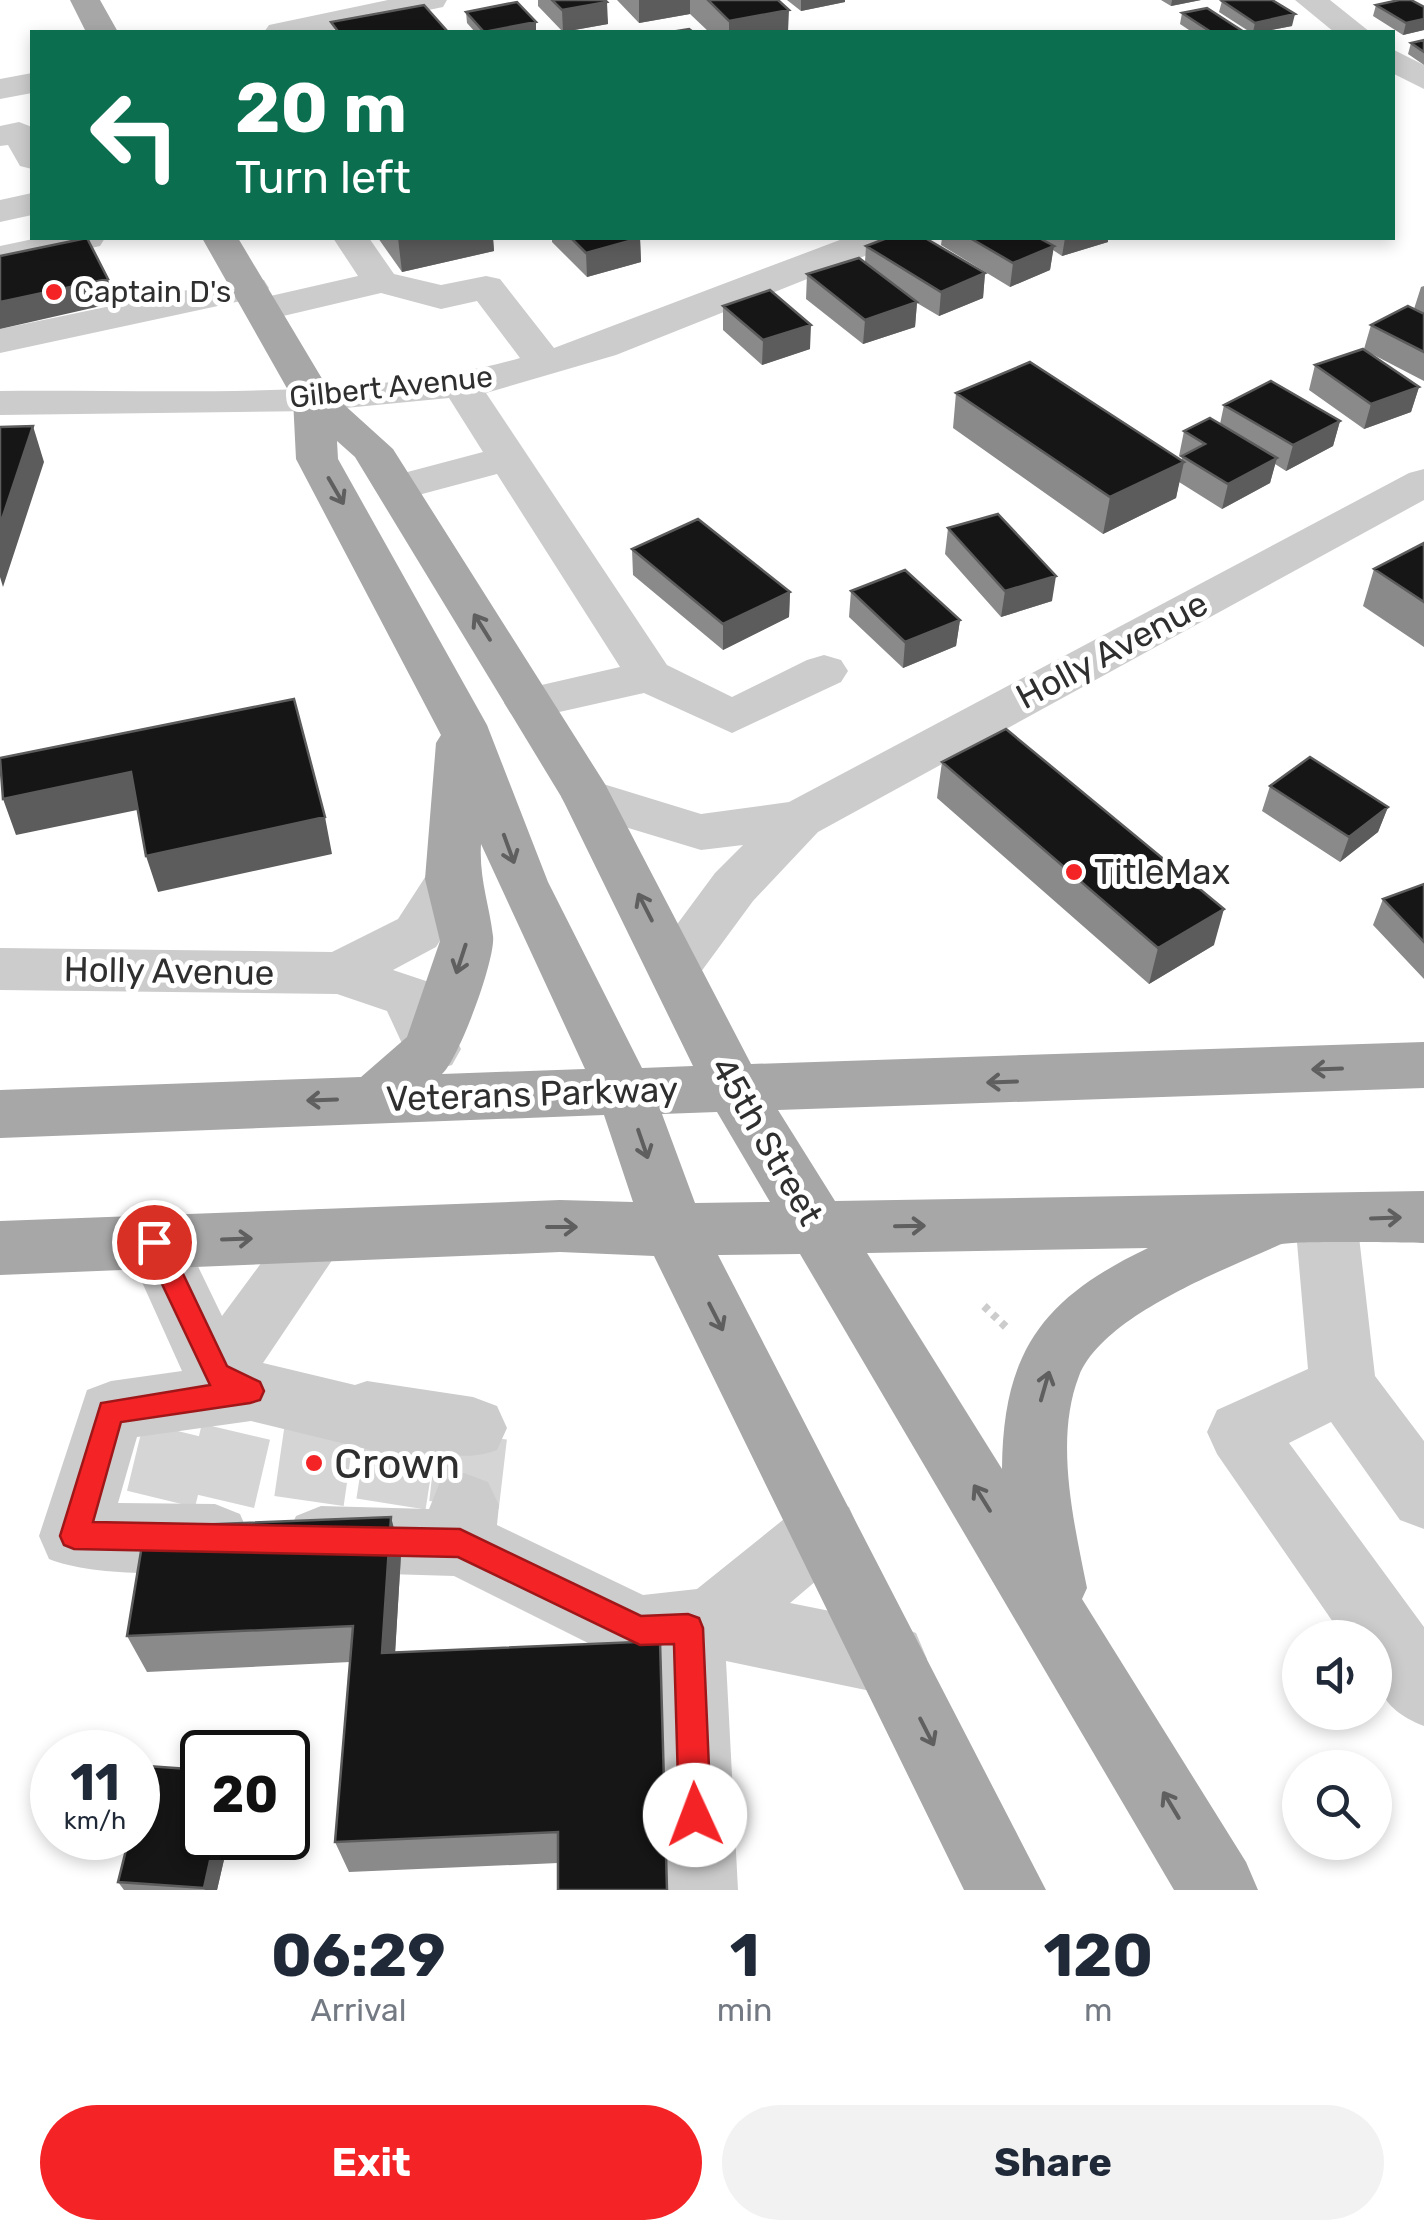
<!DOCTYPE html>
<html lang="en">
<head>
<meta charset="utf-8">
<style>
	:root { --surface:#fff; --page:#f2f2f3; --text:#1f2937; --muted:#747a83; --accent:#f42326 }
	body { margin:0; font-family:Rubik,sans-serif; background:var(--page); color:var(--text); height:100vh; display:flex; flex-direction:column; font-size:38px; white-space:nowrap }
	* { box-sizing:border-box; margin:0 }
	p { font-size:32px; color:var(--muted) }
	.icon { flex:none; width:55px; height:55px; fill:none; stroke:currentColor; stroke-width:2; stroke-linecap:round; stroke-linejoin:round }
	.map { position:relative; height:1890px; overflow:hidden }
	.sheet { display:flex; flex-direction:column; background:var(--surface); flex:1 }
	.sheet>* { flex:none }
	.guide { position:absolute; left:30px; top:30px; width:1365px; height:210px; border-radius:0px; box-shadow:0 5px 15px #0003; background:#0b6e4f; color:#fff; overflow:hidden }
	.buttons { position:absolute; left:1282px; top:1620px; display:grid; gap:20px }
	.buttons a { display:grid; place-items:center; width:110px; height:110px; border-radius:50%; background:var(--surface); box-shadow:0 5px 15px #0003; font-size:50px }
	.speed { position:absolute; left:30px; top:1730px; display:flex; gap:20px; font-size:50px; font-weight:700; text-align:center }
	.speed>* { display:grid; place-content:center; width:130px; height:130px; border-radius:50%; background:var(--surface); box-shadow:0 5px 15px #0003; line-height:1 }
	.speed small { font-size:25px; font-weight:400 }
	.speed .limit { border:5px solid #111; border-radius:15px; background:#fff; color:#111 }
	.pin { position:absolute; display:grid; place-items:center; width:85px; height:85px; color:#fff; margin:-42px; border:5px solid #fff; border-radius:50%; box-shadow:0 2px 10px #0007 }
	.me { position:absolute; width:110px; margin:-55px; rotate:358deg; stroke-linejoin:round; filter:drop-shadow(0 0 8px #0008) }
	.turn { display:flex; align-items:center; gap:35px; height:210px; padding:0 40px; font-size:45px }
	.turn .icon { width:130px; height:130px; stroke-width:2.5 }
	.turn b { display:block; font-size:70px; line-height:85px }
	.eta { display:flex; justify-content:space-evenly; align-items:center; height:170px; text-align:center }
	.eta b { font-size:60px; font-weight:700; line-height:70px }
	.cta { display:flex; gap:20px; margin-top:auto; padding:20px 40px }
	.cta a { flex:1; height:115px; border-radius:60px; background:var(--accent); color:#fff; font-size:40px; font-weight:700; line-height:115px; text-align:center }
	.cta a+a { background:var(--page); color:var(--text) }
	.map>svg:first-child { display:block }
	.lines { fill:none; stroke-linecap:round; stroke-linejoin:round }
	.minor-tunnel { stroke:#d5d5d5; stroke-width:70; stroke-dasharray:70 35; stroke-linecap:butt }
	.path { stroke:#ccc; stroke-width:8; stroke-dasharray:6 6; stroke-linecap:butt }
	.minor { fill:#ccc; fill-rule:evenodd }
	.major { fill:#a7a7a7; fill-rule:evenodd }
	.wall { fill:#8a8a8a }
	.shaded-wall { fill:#5c5c5c }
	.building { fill:#161616; stroke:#5c5c5c; stroke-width:2.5 }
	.oneway { stroke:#5f5f5f }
	.route { fill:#f42326; stroke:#9f1719; stroke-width:2.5 }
	.poi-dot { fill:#f42326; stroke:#fff; stroke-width:4 }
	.labels { text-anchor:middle; stroke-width:10; stroke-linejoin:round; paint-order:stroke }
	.far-poi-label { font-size:30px; fill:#2f2f2f; stroke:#fff; text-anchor:start }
	.far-street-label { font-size:30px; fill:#2f2f2f; stroke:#fff }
	.street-label { font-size:35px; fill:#2f2f2f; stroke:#fff }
	.poi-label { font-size:35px; fill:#2f2f2f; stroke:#fff; text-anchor:start }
	.near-poi-label { font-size:42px; fill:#2f2f2f; stroke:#fff; text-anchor:start }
</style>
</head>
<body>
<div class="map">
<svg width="1424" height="1890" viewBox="0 0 1424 1890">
	<rect width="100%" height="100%" fill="#fff"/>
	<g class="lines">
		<path class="minor-tunnel" d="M161 1499 180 1421
			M220 1500 238 1423
			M309 1501 320 1425
			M391 1504 403 1427
			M464 1505 473 1428"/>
		<path class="path" d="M984 1306 1008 1329"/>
		<path class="minor" d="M388 0H447L443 7 323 32H264L269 25Z
			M1295 0H1330L1370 32H1334Z
			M1392 49 1424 65V89L1392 73Z
			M32 73V93L0 99V79Z
			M19 122 32 127V169L20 166 8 145 0 146V126Z
			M32 193V215L0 222V200Z
			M38 238H105L100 246 0 268V246Z
			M333 238H369L394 274 441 285 486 276 500 279 554 348 845 238H895L890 246 616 355 486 393 667 665 732 697 807 660 824 655 841 660 848 671 841 682 732 733 644 693 528 719 511 714 504 703 511 692 620 667 497 474 396 501 381 497 374 488 381 479 483 452 449 398 314 411 0 415V391C161 389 367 402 520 358L477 301 441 309 381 293 262 321 248 317 243 309 248 301 358 276Z
			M250 277 264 280 269 288 264 296 0 353V329Z
			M1424 469V500L818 832 753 901 695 980 675 986 655 980 647 965 715 873 743 845 701 850 569 810 561 797 569 784 587 779 701 814 789 802 1409 473Z
			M452 860 471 865 479 879 436 947 393 970 429 982 461 1049 452 1065 432 1071 412 1065 387 1011 337 994 0 990V948L332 952 398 919 433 865Z
			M1326 1193 1348 1201 1357 1219 1375 1376 1424 1441V1529L1400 1520 1331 1422 1289 1443 1424 1627V1726C1377 1707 1375 1684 1375 1638H1344L1217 1454 1207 1432 1217 1410 1308 1369 1295 1219 1304 1201Z
			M318 1209 340 1216 349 1235 263 1363 355 1385 367 1381 473 1397 497 1406 507 1428 497 1450C457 1465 440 1444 403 1458L251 1421 137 1437 118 1503 215 1504 240 1514 250 1537 240 1560C196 1578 93 1577 49 1559L39 1536 87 1390 111 1381 182 1371 124 1242 133 1223 155 1216 177 1223 222 1316 296 1216Z
			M464 1473 488 1482 499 1505 497 1525 643 1595 697 1589 799 1507 824 1497 849 1507 859 1530 849 1553 790 1603 890 1623 916 1633 927 1659 916 1685 890 1695 726 1661 738 1890H658L653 1665 640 1666 614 1656 454 1576 321 1572 296 1562 286 1539 296 1516 321 1506 429 1509 440 1482Z"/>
		<path class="major" d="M70 0H100L118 32H86Z
			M202 238H238L330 392 393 449 605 784 751 1064 1424 1042V1088L778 1110 835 1201 1424 1191V1243C1403 1243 1290 1240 1279 1245 1224 1270 1103 1315 1079 1376 1054 1440 1074 1523 1087 1588L1082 1599 1246 1862 1258 1890H1174L800 1254 718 1255 1046 1890H964L654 1256 560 1252 0 1275V1221L560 1200 633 1202 604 1115 0 1138V1090L361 1077 407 1037 440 941 425 879 436 743 441 735 296 459 293 399ZM337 441 355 457 562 798 693 1066 642 1068 548 882 487 725 338 459ZM481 844 585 1069 442 1074C459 1059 496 958 493 936 489 903 479 878 481 844ZM717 1112 770 1202 695 1203 662 1114ZM1148 1248C1043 1298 1003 1351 1002 1469L867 1253Z"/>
	</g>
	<path class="wall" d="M538 0H605L608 24 563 32 538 6Z
		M617 0H778L788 32H709L690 14 639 23Z
		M787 0H845V2L801 11Z
		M1161 0H1201L1171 6Z
		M1222 1 1292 26 1261 32H1250L1219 12Z
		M1376 5 1424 7V30L1403 35 1373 16Z
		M466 12 536 22V32H475L467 23Z
		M1182 13 1244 32H1192L1180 24Z
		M1424 40V65L1408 54 1411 43Z
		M378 238H493L494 251 402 272Z
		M552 238H640L641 262 587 277 552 242Z
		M942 238H1108V242L1062 256 1053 250 1050 270 1010 287 941 245Z
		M866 246 985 273 983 298 939 316 917 303 915 327 863 344 806 299 807 274 865 262Z
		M1424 286V381L1368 352 1419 387 1411 412 1364 429 1309 390 1315 365 1364 349 1371 325 1414 309 1421 287Z
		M723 306 810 349 762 365 723 330Z
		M956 393 1181 461 1182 458 1179 456 1184 431 1220 424 1224 405 1340 421 1333 446 1286 471 1275 464 1270 483 1222 509 1179 482 1176 498 1103 534 953 428Z
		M948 528 1052 601 1001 617 945 554Z
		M1424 543V647L1363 606 1374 569Z
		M632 549 790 592 789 617 723 650 633 575Z
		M851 591 960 620 956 646 903 668 849 617Z
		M942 762 1214 945 1149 984 937 798Z
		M1270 786 1388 807 1378 832 1340 862 1262 811Z
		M1424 884V979L1373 925 1383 899Z
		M401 1555 395 1652 660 1641 662 1677 558 1863 349 1872 335 1842 350 1662 147 1672 127 1636Z
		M229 1838 217 1890H124L118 1882Z"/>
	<path class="shaded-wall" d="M639 0H690V14L639 23Z
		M801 0H845V2L801 11Z
		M1172 0H1201L1171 6Z
		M607 2 608 24 563 32 562 10Z
		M789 10 788 32H729V21Z
		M1295 14 1292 26 1261 32H1253L1255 23Z
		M1424 19V30L1403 35 1406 23Z
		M536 22V32H484Z
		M398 238H493L494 251 402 272Z
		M640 238 641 262 587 277 586 253Z
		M1065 238H1108V242L1062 256Z
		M1054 246 1050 270 1010 287 1013 263Z
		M985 273 983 298 939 316 941 292Z
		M108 279 114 303 0 329V302Z
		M917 302 915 327 863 344 865 320Z
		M811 325 810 349 762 365 763 340Z
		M1419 387 1411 412 1364 429 1371 404Z
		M1340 421 1333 446 1286 471 1293 445Z
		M33 426 44 462 3 587 0 577V525Z
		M1277 458 1270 483 1222 509 1228 484Z
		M1184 462 1176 498 1103 534 1110 497Z
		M1056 576 1052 601 1001 617 1005 591Z
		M790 592 789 617 723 650V624Z
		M960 620 956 646 903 668 905 642Z
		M131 772 142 809 16 835 3 799Z
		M1388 807 1378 832 1340 862 1349 837Z
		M325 817 332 854 158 892 146 856Z
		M1224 909 1214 945 1149 984 1158 948Z
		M391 1517 401 1555 393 1688 382 1653Z
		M215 1838H229L217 1890H205L204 1888Z"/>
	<path class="building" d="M552 0H605L607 2 562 10Z
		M708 0H778L789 10 729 21Z
		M1226 0H1272L1295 14 1255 23 1222 1Z
		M1399 0H1411L1424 7V19L1406 23 1376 5Z
		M517 2 536 22 484 32 466 12Z
		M424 5 448 32H323L337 30 331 22Z
		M1207 8 1244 32H1211L1182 13Z
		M689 29 693 32H671Z
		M1424 40V52L1411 43Z
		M87 238 108 279 0 302V256Z
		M571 238H640L586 253Z
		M887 238H925L985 273 941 292 866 246Z
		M970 238H1039L1054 246 1013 263Z
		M859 258 917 302 865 320 807 274Z
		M770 290 811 325 763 340 723 306Z
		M1408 306 1424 314V352L1371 325Z
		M1363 349 1419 387 1371 404 1315 365Z
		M1030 362 1184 462 1110 497 956 393Z
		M1271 381 1340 421 1293 445 1224 405Z
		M1210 418 1277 458 1228 484 1182 456 1205 444 1184 431Z
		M33 426 0 525V427Z
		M998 514 1056 576 1005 591 948 528Z
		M698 519 790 592 723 624 632 549Z
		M1424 543V602L1374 569Z
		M905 570 960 620 905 642 851 591Z
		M294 699 325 817 146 856 131 772 3 799 0 758Z
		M1006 729 1224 909 1158 948 942 762Z
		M1310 757 1388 807 1349 837 1270 786Z
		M1424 884V942L1383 899Z
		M391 1517 382 1653 660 1641 667 1890H558V1832L335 1842 353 1626 127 1636 145 1527Z
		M147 1766 202 1770V1838H215L204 1888 118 1882 129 1838H138V1806Z"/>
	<defs><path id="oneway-shaft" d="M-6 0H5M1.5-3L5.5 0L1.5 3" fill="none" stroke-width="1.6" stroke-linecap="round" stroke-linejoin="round" transform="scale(2.5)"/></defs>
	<g class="oneway">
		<use href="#oneway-shaft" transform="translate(336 491) rotate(60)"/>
		<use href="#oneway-shaft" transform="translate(482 627) rotate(-122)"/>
		<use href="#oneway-shaft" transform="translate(509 849) rotate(70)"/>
		<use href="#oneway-shaft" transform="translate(645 907) rotate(-117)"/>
		<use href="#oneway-shaft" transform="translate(461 959) rotate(108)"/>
		<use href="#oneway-shaft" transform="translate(1327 1069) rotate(178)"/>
		<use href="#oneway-shaft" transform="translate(1002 1082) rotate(178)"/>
		<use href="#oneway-shaft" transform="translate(322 1100) rotate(178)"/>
		<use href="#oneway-shaft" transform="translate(643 1144) rotate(71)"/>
		<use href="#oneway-shaft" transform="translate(1386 1218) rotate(-2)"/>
		<use href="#oneway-shaft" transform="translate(910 1226) rotate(-1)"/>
		<use href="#oneway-shaft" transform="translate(562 1227)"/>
		<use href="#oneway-shaft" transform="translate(237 1239) rotate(-2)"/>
		<use href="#oneway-shaft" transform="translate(716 1317) rotate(63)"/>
		<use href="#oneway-shaft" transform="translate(1045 1386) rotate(-74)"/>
		<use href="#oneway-shaft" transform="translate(982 1498) rotate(-122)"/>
		<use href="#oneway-shaft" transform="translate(927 1732) rotate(63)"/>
		<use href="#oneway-shaft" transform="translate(1171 1805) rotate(-121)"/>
	</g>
	<path class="route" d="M154 1231 164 1234 227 1366 260 1382 264 1391 260 1400 250 1403 121 1422 93 1522 460 1529 641 1616 688 1614 699 1618 703 1628 711 1815 707 1827 695 1831 684 1827 679 1815 674 1644 640 1645 458 1557 74 1549 64 1545 60 1536 101 1403 210 1385 142 1242Z"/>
	<g class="poi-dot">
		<circle cx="54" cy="292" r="10"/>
		<circle cx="1074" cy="872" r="10"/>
		<circle cx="314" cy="1463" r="10"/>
	</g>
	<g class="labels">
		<g class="far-poi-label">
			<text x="74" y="302">Captain D's</text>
		</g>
		<g class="far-street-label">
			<text transform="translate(391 387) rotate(-6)" y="10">Gilbert Avenue</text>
		</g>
		<g class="street-label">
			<text transform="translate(1112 650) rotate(-28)" y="12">Holly Avenue</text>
			<text transform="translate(169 971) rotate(1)" y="12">Holly Avenue</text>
			<text transform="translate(532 1094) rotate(-2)" y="12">Veterans Parkway</text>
			<text transform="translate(767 1141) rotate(60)" y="12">45th Street</text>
		</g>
		<g class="poi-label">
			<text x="1094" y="884">TitleMax</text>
		</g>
		<g class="near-poi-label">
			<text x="334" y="1478">Crown</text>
		</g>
	</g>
</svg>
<div class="buttons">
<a><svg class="icon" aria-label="sound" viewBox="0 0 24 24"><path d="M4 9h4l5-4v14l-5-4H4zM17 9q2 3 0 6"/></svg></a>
<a><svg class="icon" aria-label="search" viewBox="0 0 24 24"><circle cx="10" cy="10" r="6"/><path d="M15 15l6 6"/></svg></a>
</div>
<div class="speed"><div>11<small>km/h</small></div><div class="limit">20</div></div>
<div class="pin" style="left:154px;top:1242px;background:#d93025"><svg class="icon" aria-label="arrive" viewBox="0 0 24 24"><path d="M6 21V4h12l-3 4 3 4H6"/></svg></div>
<svg class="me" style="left:695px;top:1815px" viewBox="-20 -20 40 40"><circle r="19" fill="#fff"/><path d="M0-13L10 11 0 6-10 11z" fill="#f42326"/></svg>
<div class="guide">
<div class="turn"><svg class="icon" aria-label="left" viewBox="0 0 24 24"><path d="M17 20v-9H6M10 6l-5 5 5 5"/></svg><div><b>20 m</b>Turn left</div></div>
</div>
</div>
<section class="sheet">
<div class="eta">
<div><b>06:29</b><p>Arrival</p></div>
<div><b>1</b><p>min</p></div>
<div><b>120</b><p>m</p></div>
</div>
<div class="cta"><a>Exit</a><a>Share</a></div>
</section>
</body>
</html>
